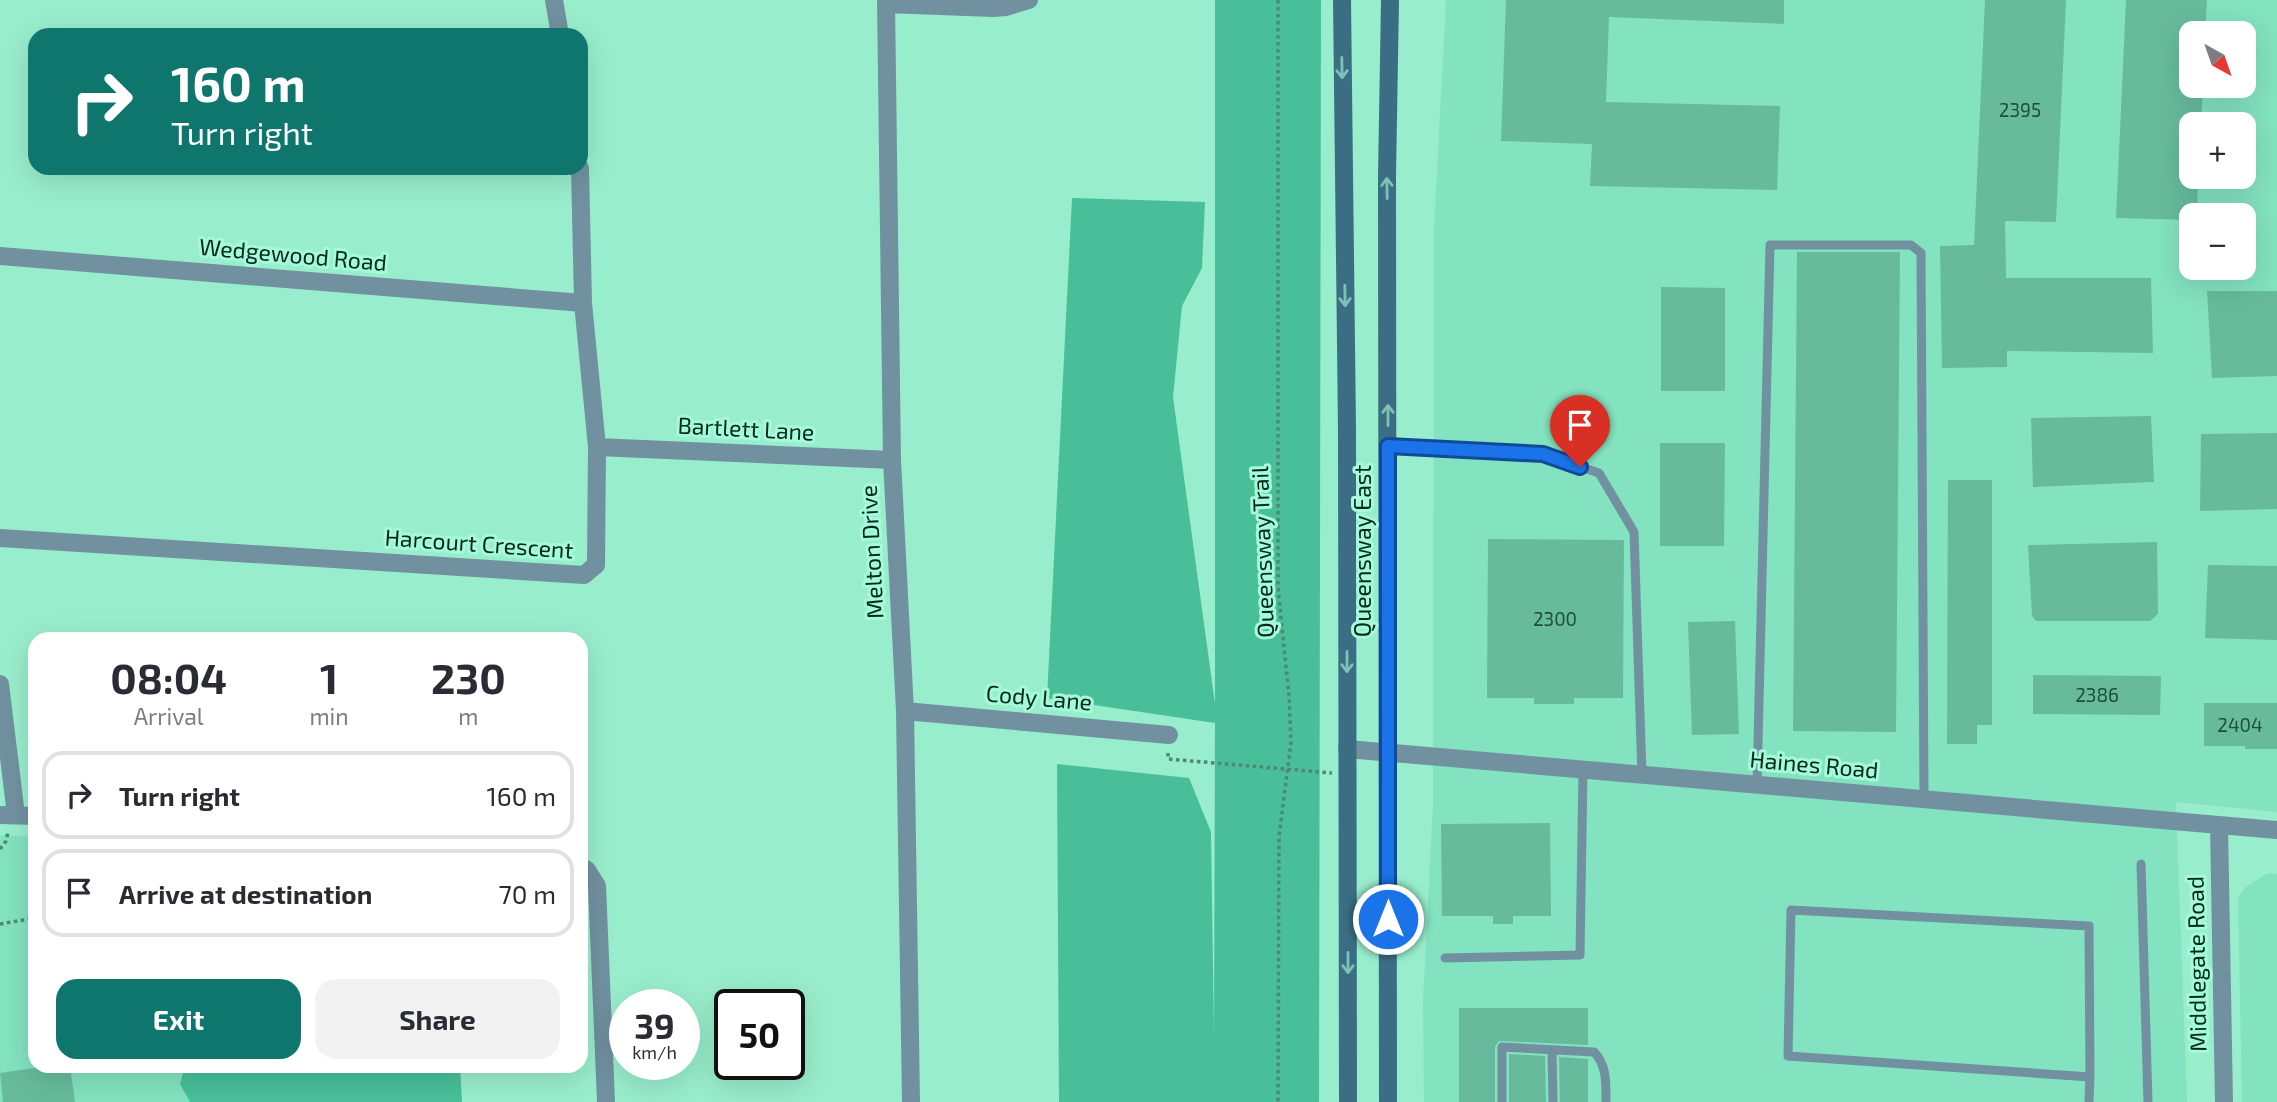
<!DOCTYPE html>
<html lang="en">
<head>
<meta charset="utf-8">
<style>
	:root { --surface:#fff; --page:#f2f2f3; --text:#2b2b33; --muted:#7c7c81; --line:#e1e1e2; --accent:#0f766e }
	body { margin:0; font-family:"Exo 2",sans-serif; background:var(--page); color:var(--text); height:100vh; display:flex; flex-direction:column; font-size:26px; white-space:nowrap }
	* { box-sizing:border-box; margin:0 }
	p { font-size:23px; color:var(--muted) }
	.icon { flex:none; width:38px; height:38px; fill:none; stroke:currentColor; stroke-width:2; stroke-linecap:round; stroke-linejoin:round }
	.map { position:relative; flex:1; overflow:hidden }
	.details { position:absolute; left:28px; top:632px; width:560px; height:441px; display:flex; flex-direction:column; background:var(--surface); border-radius:21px; box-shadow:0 7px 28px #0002 }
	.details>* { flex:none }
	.hud { position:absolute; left:28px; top:28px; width:560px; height:147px; border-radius:21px; box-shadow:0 7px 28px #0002; background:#0f766e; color:#fff; overflow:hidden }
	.needle { width:46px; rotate:140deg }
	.fabs { position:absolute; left:2179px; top:21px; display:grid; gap:14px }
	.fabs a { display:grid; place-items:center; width:77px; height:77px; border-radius:14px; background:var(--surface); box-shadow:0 7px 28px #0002; font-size:35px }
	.speed { position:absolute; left:609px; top:989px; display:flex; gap:14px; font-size:35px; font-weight:700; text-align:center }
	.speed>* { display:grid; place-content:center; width:91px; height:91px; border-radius:50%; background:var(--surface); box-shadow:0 7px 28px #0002; line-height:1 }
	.speed small { font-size:18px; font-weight:400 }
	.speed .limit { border:4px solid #111; border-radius:10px; background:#fff; color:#111 }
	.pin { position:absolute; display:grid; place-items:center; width:60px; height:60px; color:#fff; margin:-72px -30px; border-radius:50% 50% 50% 0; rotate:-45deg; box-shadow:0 0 7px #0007 }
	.pin .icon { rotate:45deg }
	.me { position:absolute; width:77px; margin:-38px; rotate:0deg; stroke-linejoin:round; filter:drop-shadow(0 0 5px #0008) }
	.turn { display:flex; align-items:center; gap:24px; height:147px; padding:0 28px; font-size:32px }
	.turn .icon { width:91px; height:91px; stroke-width:2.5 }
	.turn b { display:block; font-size:49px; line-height:60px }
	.eta { display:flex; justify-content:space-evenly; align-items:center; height:119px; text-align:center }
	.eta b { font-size:42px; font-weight:700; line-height:49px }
	.cta { display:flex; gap:14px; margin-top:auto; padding:14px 28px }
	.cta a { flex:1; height:80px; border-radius:21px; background:var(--accent); color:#fff; font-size:28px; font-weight:700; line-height:80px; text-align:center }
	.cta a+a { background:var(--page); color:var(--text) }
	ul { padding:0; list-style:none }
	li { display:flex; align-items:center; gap:21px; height:88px; margin:0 14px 10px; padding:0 14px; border:4px solid var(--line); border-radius:21px }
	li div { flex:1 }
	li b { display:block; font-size:26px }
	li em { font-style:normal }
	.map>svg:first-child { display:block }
	.built { fill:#83e2bf; fill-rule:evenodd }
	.green { fill:#48bf98 }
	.building { fill:#67bb9c }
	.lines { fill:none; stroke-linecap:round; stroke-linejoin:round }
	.path { stroke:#4c8973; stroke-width:3.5; stroke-dasharray:3.5 3.5; stroke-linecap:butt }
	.lane { stroke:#7191a0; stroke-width:9 }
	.street { stroke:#7191a0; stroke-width:18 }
	.secondary { stroke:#3b6e84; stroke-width:18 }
	.oneway { stroke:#7bc2b7 }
	.route-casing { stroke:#114b97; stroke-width:18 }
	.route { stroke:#1a73e8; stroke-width:12 }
	.labels { text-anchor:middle; stroke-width:6; stroke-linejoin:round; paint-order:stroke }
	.number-label { font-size:19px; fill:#1d4e3e }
	.street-label { font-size:23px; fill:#042a1e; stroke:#a5fad9 }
</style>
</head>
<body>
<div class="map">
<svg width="2277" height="1102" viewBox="0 0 2277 1102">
	<rect width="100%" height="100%" fill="#98edcc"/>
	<path class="built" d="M1446 0H2277V812L2176 802 2187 1102H1424L1423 1001 1433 805 1434 228ZM2191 33H2244V86H2191ZM2191 124H2244V177H2191ZM2191 215H2244V268H2191Z
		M0 835 35 837V1066H189L190 1102H0Z
		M2268 873 2277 874V1102H2242L2238 898 2246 887Z"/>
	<path class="green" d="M1215 0H1321L1319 1102H1059L1057 764 1189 778 1211 832 1214 1036 1215 723 1047 698 1072 198 1205 202 1202 268 1182 306 1173 397 1215 704Z
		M185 1066H460L462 1102H190L180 1084Z"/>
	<path class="building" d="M1506 0H1784V24L1609 17 1606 102 1780 106 1777 190 1590 186 1592 144 1501 141Z
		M1985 0H2066L2056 222 2005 221 2006 278H2151L2153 353 2007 351V367L1942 368 1940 246 1974 245Z
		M2126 0H2207L2205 33H2191V86H2203L2201 124H2191V177H2198L2197 215H2191V220L2116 218Z
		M1797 252H1900L1896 732 1793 731Z
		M1661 287 1725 288V391H1661Z
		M2207 291H2277V376L2212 378Z
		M2151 416 2154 482 2033 487 2031 418Z
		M2277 433V509L2200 511 2201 434Z
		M1660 443H1725L1724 546H1660Z
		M1948 480H1992V725H1977V744H1947Z
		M1488 539 1624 540 1623 698H1574V704H1534V698H1487Z
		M2157 542 2158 614 2150 621H2036L2032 616 2028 545Z
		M2208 565 2277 566V640L2205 638Z
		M1735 621 1739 734 1692 735 1688 622Z
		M2033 675 2161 676 2160 715 2033 714Z
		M2204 703H2277V749H2245V746H2204Z
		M1550 823 1551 916H1513V924H1493V916H1442L1441 824Z
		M1459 1008H1588V1045L1499 1041 1495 1047V1102H1459Z
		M1509 1054 1545 1056 1546 1102H1509Z
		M1559 1057 1588 1059V1102H1560Z
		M48 1066H70L75 1102H3L0 1073Z"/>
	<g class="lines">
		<path class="path" d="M1278 0V588L1289 696 1291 742 1279 837 1278 1102
			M1168 753V759L1332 773
			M0 849 6 841 8 832
			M0 924 35 918"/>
		<path class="lane" d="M1388 446 1543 454 1599 473 1634 532 1642 775
			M1757 785 1770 245H1911L1921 253 1924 800
			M2141 864 2148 1102
			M1445 958 1580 955 1583 770
			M1552 1050 1553 1102
			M1502 1102V1047L1594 1052C1607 1065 1606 1084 1606 1102
			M2089 1102 2090 1077 2089 926 1791 910 1788 1056 2090 1077"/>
		<path class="street" d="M554 0 560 35
			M886 0 892 460 905 711 911 1102
			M886 4 993 8 1006 7 1029 0
			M0 256 583 303
			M597 447 892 460
			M0 538 584 575 596 565 597 447 583 303 580 168
			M0 684 16 815
			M905 711 1169 735
			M1347 749 2277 830
			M0 815 35 816
			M2219 825 2224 1102
			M581 866 587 870 597 886 606 1102"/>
		<path class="secondary" d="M1342 0 1347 429 1348 1102
			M1388 1102 1387 176 1390 0"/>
	</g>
	<defs><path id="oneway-shaft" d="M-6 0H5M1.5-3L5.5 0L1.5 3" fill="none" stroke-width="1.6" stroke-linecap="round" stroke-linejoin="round" transform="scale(1.75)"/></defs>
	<g class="oneway">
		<use href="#oneway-shaft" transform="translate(1342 68) rotate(89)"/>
		<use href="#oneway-shaft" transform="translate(1387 188) rotate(-91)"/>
		<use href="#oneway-shaft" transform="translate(1345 296) rotate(89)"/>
		<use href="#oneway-shaft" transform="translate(1388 415) rotate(-90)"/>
		<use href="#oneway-shaft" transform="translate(1347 662) rotate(90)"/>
		<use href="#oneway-shaft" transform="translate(1348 963) rotate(90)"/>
	</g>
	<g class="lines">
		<defs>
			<path id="route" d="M1388 919V446L1543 454 1580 467"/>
		</defs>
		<use href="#route" class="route-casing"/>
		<use href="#route" class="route"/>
	</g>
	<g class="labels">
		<g class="number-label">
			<text x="2020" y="117">2395</text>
			<text x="1555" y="626">2300</text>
			<text x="2097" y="702">2386</text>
			<text x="2240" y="732">2404</text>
		</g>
		<g class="street-label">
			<text transform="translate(293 255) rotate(5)" y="8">Wedgewood Road</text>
			<text transform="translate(746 429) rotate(3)" y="8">Bartlett Lane</text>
			<text transform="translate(479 544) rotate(4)" y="8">Harcourt Crescent</text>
			<text transform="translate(1363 551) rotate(-90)" y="8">Queensway East</text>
			<text transform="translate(872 552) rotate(-93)" y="8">Melton Drive</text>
			<text transform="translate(1263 552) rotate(-92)" y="8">Queensway Trail</text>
			<text transform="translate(1039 698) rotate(5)" y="8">Cody Lane</text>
			<text transform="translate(1814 765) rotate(5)" y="8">Haines Road</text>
			<text transform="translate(2197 964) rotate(-91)" y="8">Middlegate Road</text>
		</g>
	</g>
</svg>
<div class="fabs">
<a><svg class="needle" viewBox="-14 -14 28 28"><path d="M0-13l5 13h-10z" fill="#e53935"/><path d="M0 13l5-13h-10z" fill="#7c7c81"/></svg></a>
<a>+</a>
<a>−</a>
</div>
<div class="speed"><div>39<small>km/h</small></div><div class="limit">50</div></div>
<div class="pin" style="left:1580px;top:467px;background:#d93025"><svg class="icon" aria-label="arrive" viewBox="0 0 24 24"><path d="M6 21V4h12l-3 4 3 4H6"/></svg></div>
<svg class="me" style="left:1388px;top:919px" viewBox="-20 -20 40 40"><circle r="17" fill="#1a73e8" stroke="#fff" stroke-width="3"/><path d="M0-11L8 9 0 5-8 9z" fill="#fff"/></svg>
<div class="hud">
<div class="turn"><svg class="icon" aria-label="right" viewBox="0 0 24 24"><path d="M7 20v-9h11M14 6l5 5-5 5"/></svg><div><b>160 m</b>Turn right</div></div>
</div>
<section class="details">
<div class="eta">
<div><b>08:04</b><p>Arrival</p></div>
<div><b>1</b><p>min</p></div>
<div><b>230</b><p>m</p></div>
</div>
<ul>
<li><svg class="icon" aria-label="right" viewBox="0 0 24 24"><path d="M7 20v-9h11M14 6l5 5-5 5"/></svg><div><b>Turn right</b></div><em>160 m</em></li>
<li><svg class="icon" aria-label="arrive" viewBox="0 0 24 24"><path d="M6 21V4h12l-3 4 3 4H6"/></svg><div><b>Arrive at destination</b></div><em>70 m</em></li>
</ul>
<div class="cta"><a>Exit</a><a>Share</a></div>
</section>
</div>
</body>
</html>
